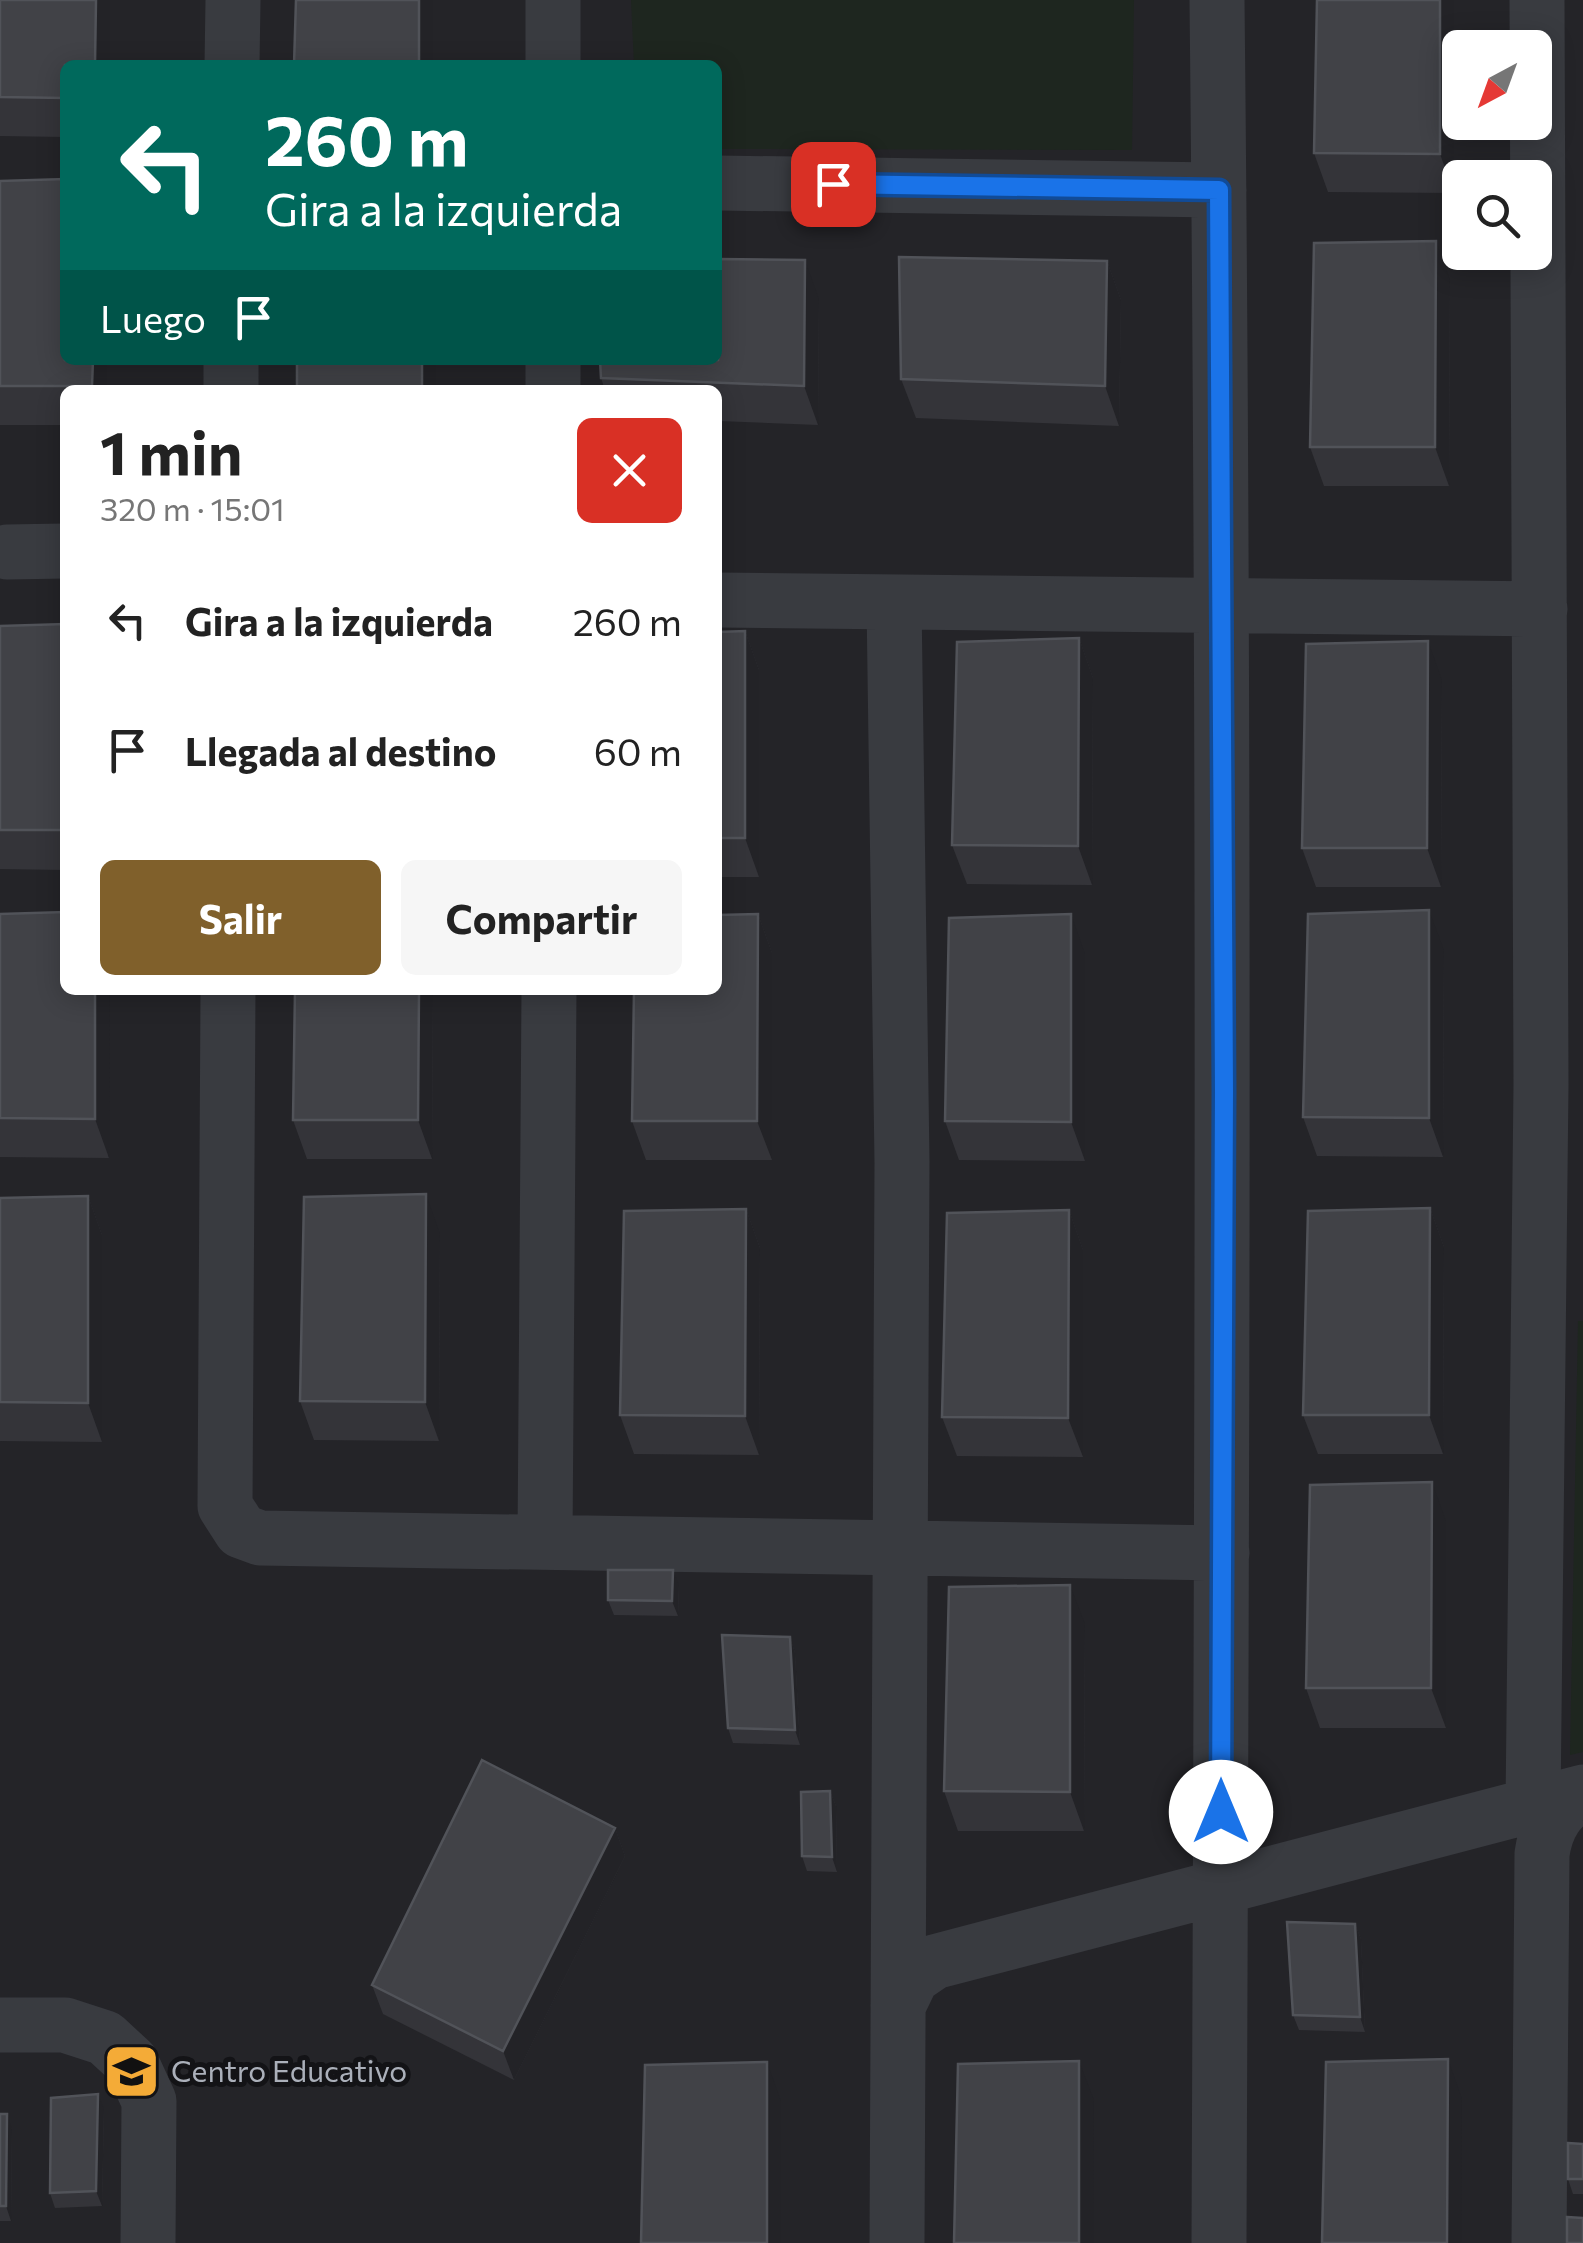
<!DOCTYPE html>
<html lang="es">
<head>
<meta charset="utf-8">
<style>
	:root { --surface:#fff; --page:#f6f6f6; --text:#222; --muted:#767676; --accent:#80602b }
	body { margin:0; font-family:Commissioner,sans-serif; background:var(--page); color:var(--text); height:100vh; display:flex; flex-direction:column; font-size:38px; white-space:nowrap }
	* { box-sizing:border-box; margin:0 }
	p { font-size:32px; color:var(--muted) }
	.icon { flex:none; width:55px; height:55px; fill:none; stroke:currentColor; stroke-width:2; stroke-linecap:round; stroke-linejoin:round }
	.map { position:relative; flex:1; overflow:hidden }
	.details { position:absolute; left:60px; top:385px; width:662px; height:610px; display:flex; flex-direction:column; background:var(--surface); border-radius:15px; box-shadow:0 5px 25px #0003 }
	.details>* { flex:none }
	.guide { position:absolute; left:60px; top:60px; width:662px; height:305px; border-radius:15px; box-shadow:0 5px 25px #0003; background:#00695c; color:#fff; overflow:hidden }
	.needle { width:65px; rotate:221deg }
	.tools { position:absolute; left:1442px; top:30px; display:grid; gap:20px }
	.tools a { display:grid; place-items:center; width:110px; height:110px; border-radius:15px; background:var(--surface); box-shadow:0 5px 25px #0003; font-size:50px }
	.pin { position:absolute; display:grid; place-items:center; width:85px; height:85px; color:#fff; margin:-42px; border-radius:20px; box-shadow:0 5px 15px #0006 }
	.me { position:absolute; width:110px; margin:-55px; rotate:0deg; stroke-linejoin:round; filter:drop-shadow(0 0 8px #0008) }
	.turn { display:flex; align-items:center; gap:35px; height:210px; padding:0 40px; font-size:45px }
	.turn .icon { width:130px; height:130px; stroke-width:2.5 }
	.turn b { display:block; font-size:70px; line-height:85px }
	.then { display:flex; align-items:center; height:95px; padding:0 40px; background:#0003; gap:20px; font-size:38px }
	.round { display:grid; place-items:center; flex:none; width:105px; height:105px; border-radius:15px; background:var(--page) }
	.overview { display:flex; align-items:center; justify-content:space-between; height:170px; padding:0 40px }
	h1 { font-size:60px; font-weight:700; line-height:75px }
	.action { display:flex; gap:20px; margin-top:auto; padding:20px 40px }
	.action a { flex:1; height:115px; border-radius:15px; background:var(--accent); color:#fff; font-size:40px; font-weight:700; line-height:115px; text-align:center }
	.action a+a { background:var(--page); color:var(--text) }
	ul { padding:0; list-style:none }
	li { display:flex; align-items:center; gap:30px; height:130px; padding:0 40px }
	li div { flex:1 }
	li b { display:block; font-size:38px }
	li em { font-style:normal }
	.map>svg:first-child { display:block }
	.built { fill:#242428; fill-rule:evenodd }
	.green { fill:#1e261f }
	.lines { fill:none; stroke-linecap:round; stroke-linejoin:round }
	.minor { stroke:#393b40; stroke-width:55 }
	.wall { fill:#343439 }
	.shaded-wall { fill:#232327 }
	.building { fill:#414247; stroke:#515359; stroke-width:2.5 }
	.route-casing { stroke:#114b97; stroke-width:25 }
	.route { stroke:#1a73e8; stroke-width:18 }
	.labels { text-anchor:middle; stroke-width:10; stroke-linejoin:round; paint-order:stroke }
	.poi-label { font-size:30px; fill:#abb0ba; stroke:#131316; text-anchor:start }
</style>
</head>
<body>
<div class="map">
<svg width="1583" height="2243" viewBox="0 0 1583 2243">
	<rect width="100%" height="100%" fill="#18181b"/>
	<path class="built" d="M0 0H1583V2243H0ZM1460 48H1535V122H1460ZM65 65H718V360H65ZM1460 178H1535V252H1460ZM65 390H718V990H65Z"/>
	<path class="green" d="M631 0H1134L1132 150 718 149V65H634Z
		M1578 1321H1583V1752L1570 1755Z"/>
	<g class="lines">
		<path class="minor" d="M1217 0C1225 748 1222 1495 1219 2243
			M232 65 233 0
			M553 65V0
			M718 183 1219 190
			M231 390V360
			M553 390V360
			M7 552 65 551
			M718 600 1540 609
			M894 602 902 1162 897 2243
			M228 990 225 1506 241 1531 260 1538 1222 1553
			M545 1542 549 990
			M1533 1805 1541 1085 1537 0
			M898 2006 912 1977 934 1962 1583 1792
			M0 2025H65L105 2038 131 2062 149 2101 148 2243
			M1539 2243 1542 1854C1546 1826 1558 1806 1583 1793"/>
	</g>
	<path class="wall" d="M0 0H110V65H65V137L0 136Z
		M1317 0H1454V193L1328 192 1314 153Z
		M0 181 107 390H65V425H0Z
		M1107 261 1121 300 1119 426 916 418 901 379Z
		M1450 280 1449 486H1324L1310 447Z
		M819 299 818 425 718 421V390H605L601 378Z
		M65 624V870L0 869V626Z
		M745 631 759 670V877H718V632Z
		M1079 638 1093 678 1092 885 967 884 952 845Z
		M1442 680 1441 887H1316L1302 848Z
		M65 912 109 1158 0 1157V914Z
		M758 914 772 953V1160H646L632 1121Z
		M1444 950 1443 1157 1317 1156 1303 1117Z
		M1085 954V1161L959 1160 945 1121Z
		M295 990H433L432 1159H307L293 1120Z
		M88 1196 102 1235V1442L0 1441V1198Z
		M1430 1208 1444 1247 1443 1454H1318L1303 1415Z
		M746 1209 760 1248 759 1455 634 1454 620 1415Z
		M1069 1210 1083 1250V1457L957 1456 942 1417Z
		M440 1234 439 1441 314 1440 300 1401Z
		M1446 1521V1728H1320L1306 1688Z
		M679 1585 678 1616 614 1615 608 1600Z
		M1085 1624 1084 1831H958L944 1791Z
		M790 1637 795 1653 800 1745 733 1743 728 1728Z
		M830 1791 836 1806 837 1872 807 1871 802 1856Z
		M615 1828 625 1856 514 2080 383 2014 372 1985Z
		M1355 1924 1361 1939 1365 2032 1299 2030 1293 2015Z
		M104 2109 102 2206 55 2208 50 2193Z
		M0 2114 12 2129 11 2221H0Z
		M1583 2144V2194H1573L1568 2179Z"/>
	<path class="shaded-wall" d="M96 0H110V65H95Z
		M419 0H433V65H419Z
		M1440 0H1454V193L1440 154Z
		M1436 241 1450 280 1449 486 1435 447Z
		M805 260 819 299 818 425 804 386Z
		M1107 261 1121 300 1119 426 1105 386Z
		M93 360H107V390H94L92 386Z
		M422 360H436V390H422Z
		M745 631 759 670V877L745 838Z
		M1079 638 1093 678 1092 885 1078 846Z
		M1428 641 1442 680 1441 887 1427 848Z
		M1429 910 1444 950 1443 1157 1429 1118Z
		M758 914 772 953V1160L757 1121Z
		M1071 914 1085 954V1161L1071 1122Z
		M95 990H110L109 1158 95 1119Z
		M419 990H433L432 1159 418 1120Z
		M426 1194 440 1234 439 1441 425 1402Z
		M88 1196 102 1235V1442L88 1403Z
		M1430 1208 1444 1247 1443 1454 1429 1415Z
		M746 1209 760 1248 759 1455 745 1416Z
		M1069 1210 1083 1250V1457L1068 1418Z
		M1432 1482 1446 1521V1728L1431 1688Z
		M673 1570 679 1585 678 1616 672 1601Z
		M1070 1585 1085 1624 1084 1831 1070 1792Z
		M790 1637 795 1653 800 1745 795 1730Z
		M830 1791 836 1806 837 1872 832 1857Z
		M615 1828 625 1856 514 2080 503 2051Z
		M1355 1924 1361 1939 1365 2032 1360 2017Z
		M1448 2059 1462 2099 1461 2243H1447Z
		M1079 2061 1094 2100 1093 2243H1079Z
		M767 2062 781 2101V2243H767Z
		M98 2094 104 2109 102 2206 96 2191Z
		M7 2114 12 2129 11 2221 6 2206Z"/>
	<path class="building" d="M0 0H96L95 65H65V98L0 97Z
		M296 0H419V65H294Z
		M1317 0H1440V154L1314 153Z
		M65 179V360H93L92 386H0V181Z
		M1436 241 1435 447H1310L1314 243Z
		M899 257 1107 261 1105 386 901 379Z
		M718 259 805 260 804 386 601 378 600 360H718Z
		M297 360H422V390H297Z
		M65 624V830H0V626Z
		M745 631V838H718V632Z
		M1079 638 1078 846 952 845 957 642Z
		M1428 641 1427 848H1302L1306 644Z
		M1429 910V1118L1303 1117 1308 914Z
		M65 912V990H95V1119L0 1118V914Z
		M758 914 757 1121H632L634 990H718V915Z
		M1071 914V1122L945 1121 949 918Z
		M295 990H419L418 1120H293Z
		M426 1194 425 1402 300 1401 304 1197Z
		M88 1196V1403L0 1402V1198Z
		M1430 1208 1429 1415H1303L1308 1211Z
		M746 1209 745 1416 620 1415 624 1211Z
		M1069 1210 1068 1418 942 1417 947 1213Z
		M1432 1482 1431 1688H1306L1310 1485Z
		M608 1570H673L672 1601 608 1600Z
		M1070 1585V1792L944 1791 949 1587Z
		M722 1635 790 1637 795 1730 728 1728Z
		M482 1760 615 1828 503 2051 372 1985Z
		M830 1791 832 1857 802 1856 801 1792Z
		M1287 1922 1355 1924 1360 2017 1293 2015Z
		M1448 2059 1447 2243H1322L1326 2062Z
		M1079 2061V2243H954L958 2064Z
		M767 2062V2243H641L645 2065Z
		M98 2094 96 2191 50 2193 51 2098Z
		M0 2114H7L6 2206H0Z
		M1568 2143 1583 2144V2179H1568Z
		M1567 2217 1583 2218V2243H1567Z"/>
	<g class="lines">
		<defs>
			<path id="route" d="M833 184 1219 190 1224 1091 1221 1812"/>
		</defs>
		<use href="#route" class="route-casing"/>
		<use href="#route" class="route"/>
	</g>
	<defs>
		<symbol id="university-square" viewBox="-11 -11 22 22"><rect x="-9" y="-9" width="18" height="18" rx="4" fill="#f4ab37" stroke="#131316"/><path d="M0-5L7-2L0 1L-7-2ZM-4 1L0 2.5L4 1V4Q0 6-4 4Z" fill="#111"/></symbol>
	</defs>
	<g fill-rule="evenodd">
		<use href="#university-square" x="100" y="2040" width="63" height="63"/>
	</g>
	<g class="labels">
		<g class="poi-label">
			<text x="171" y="2082">Centro Educativo</text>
		</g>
	</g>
</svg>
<div class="tools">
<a><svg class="needle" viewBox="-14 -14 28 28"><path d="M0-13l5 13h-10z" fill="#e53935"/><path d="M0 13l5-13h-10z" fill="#767676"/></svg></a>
<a><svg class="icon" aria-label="search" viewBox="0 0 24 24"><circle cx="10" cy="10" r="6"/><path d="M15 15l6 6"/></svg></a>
</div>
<div class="pin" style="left:833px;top:184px;background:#d93025"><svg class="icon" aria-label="arrive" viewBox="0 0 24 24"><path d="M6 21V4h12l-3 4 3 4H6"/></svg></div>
<svg class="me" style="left:1221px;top:1812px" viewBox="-20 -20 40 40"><circle r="19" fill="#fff"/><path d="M0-13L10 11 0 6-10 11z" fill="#1a73e8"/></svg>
<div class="guide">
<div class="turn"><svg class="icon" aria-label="left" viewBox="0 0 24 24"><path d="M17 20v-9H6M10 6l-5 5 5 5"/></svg><div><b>260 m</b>Gira a la izquierda</div></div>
<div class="then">Luego<svg class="icon" aria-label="arrive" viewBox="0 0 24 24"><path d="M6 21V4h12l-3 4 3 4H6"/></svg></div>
</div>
<section class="details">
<div class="overview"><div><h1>1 min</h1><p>320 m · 15:01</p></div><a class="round" style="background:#d93025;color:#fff"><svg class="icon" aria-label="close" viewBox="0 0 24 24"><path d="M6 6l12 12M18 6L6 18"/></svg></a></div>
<ul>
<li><svg class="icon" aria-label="left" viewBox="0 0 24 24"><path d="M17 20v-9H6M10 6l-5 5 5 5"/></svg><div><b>Gira a la izquierda</b></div><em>260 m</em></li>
<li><svg class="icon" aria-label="arrive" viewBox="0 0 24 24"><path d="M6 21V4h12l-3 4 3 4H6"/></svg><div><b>Llegada al destino</b></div><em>60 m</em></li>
</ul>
<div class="action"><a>Salir</a><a>Compartir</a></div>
</section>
</div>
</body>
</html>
